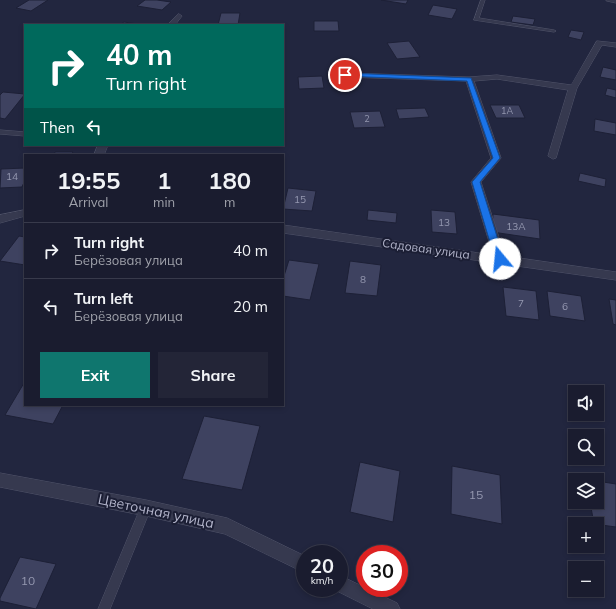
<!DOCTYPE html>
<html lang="en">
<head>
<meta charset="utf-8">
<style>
	:root { --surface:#1a1c2f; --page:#232537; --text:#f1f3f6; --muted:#9fa1aa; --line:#383a4b; --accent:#0f766e }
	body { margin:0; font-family:Mulish,sans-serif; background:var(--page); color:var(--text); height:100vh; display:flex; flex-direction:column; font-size:15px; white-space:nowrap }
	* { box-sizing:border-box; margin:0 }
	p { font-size:13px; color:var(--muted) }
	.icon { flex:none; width:22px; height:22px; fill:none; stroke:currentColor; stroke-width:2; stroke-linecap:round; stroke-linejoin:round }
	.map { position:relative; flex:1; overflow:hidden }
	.sheet { position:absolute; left:24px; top:154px; width:260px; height:252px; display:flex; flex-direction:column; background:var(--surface); border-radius:0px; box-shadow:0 2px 6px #0003,0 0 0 1px var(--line) }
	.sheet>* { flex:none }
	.hud { position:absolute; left:24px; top:24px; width:260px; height:122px; border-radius:0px; box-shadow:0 2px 6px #0003,0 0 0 1px var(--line); background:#00695c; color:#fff; overflow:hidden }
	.tools { position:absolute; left:568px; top:385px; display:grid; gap:8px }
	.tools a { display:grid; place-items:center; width:36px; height:36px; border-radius:0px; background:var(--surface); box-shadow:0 2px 6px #0003,0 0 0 1px var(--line); font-size:20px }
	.speed { position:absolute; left:296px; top:545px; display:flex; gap:8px; font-size:20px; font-weight:700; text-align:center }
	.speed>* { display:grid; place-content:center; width:52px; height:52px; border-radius:50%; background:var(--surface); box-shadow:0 2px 6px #0003,0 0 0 1px var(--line); line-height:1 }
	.speed small { font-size:10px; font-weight:400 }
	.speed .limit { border:6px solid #d22; background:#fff; color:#111 }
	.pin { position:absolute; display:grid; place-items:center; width:34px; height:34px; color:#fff; margin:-17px; border:2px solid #fff; border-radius:50%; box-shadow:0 1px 4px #0007 }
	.me { position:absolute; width:44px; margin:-22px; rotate:343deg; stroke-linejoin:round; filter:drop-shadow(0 0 3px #0008) }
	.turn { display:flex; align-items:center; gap:14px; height:84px; padding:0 16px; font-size:18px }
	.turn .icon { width:52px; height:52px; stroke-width:2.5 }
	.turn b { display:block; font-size:28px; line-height:34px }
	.then { display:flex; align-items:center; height:38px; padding:0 16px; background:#0003; gap:8px; font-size:15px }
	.eta { display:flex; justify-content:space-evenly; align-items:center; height:68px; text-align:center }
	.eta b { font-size:24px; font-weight:700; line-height:28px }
	.primary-button { display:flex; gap:8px; margin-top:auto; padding:8px 16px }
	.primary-button a { flex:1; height:46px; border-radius:0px; background:var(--accent); color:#fff; font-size:16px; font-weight:700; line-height:46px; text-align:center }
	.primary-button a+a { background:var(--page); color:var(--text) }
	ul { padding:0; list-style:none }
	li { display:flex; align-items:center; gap:12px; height:56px; padding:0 16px; border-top:1px solid var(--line) }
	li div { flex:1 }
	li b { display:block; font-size:15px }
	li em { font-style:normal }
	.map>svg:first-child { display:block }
	.building { fill:#3e4260; stroke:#1d2036 }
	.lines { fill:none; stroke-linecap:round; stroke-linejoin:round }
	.lane-casing { stroke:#51546a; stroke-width:1 }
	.street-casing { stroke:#51546a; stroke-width:1 }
	.lane { fill:#36394f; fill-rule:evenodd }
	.street { fill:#36394f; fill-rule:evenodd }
	.route { fill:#1a73e8; stroke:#114b97 }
	.labels { text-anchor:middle; stroke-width:4; stroke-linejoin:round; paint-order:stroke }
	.far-number-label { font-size:9px; fill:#9598b0 }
	.number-label { font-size:10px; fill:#9598b0 }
	.street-label { font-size:12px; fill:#b2b4ca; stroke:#1b1e34 }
	.near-number-label { font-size:12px; fill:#9598b0 }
	.near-street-label { font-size:14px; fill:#b2b4ca; stroke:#1b1e34 }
</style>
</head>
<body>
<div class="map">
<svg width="616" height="609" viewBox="0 0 616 609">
	<rect width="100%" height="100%" fill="#22263f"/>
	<path class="building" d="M29 0H48L31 11 16 8Z
		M145 0H157L171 2 162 10 137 6Z
		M381 0H408L406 4Z
		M433 5 457 9 452 19 428 15Z
		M221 13H240L238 25H218Z
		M513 16 535 19 533 25 511 22Z
		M314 21H338L339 31H314Z
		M124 22 144 25H119Z
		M571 30 584 32 581 40 568 37Z
		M409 41 420 57 397 59 387 43Z
		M603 67 616 70V80L600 77Z
		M322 76 324 88 299 89 298 77Z
		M607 88 616 90V98L605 95Z
		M3 92 25 94 5 119 0 118V95Z
		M490 105H519L525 118H496Z
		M425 108 429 117 399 119 396 109Z
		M380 111 385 127 354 128 350 112Z
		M595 119 616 123V135L594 131Z
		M55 152H73L71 155H54Z
		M25 168V180L22 187 0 188 1 169Z
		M580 173 606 179 605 187 578 181Z
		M288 188 316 191 312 211 283 209Z
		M368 210 397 213 396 223 367 220Z
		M431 210 455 212 457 234 432 232Z
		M493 214 539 220 540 239 492 232Z
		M19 236 25 237V265L0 261Z
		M289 260 319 264 310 300 283 296V279Z
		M350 261 381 265 377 296 345 293Z
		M503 287 536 291 539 320 506 316Z
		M547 291 581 296 585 321 550 316Z
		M609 299 616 300V325L613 324Z
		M24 383 25 405H63L53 424 5 415Z
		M204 416 260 426 242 490 182 479Z
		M360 462 400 471 393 522 350 512Z
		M452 466 500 475 502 524 451 514Z
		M597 481 616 484V527L594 524 590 502H597Z
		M20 557 56 564 36 609 0 601V598Z"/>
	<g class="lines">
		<defs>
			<path id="lane" d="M481 0H485L479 18 554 30 556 31 554 32 474 20Z
				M0 130 25 132V136L0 134Z
				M146 503 150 504 151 508 110 609H98L142 504Z"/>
			<path id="street" d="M606 0H616V3L607 1Z
				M179 14 182 16 175 25H167L177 15Z
				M597 41 616 43V47L602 45 577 88 556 158 553 159 548 156 568 90 497 79 474 81 501 158 481 182 505 256 616 272V280L283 233V225L493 255 471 182 491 158 466 81 345 77 341 75 345 73 469 77 497 75 571 85Z
				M98 145H108L104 155H94Z
				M25 210V216L0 223V215Z
				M0 473 146 500 227 518 305 556V573L225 534 146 516 0 487Z
				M339 575 397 603 400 609H373L333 589 339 588Z"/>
		</defs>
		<use href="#lane" class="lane-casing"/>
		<use href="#street" class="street-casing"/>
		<use href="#lane" class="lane"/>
		<use href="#street" class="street"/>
	</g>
	<path class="route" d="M345 73 471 78 500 158 480 182 504 259 503 261H497L495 259 472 182 493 158 467 81 343 76 342 75Z"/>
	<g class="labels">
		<g class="far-number-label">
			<text x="507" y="114">1А</text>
			<text x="367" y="122">2</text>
		</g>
		<g class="number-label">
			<text x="12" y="180">14</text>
			<text x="300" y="203">15</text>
			<text x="444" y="226">13</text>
			<text x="516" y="230">13А</text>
			<text x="363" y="283">8</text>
			<text x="521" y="307">7</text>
			<text x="565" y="310">6</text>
		</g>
		<g class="street-label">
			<text transform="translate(426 249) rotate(8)" y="4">Садовая улица</text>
		</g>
		<g class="near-number-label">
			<text x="476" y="499">15</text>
			<text x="28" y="585">10</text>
		</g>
		<g class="near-street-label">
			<text transform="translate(156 511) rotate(12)" y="5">Цветочная улица</text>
		</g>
	</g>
</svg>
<div class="tools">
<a><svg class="icon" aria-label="sound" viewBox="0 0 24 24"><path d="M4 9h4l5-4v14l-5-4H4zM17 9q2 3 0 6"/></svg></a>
<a><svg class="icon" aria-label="search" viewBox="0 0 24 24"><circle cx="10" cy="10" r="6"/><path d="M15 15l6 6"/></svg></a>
<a><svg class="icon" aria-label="layers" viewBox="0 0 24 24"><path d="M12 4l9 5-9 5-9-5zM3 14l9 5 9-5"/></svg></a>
<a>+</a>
<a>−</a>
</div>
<div class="speed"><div>20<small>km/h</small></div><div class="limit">30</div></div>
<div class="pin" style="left:345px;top:75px;background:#d93025"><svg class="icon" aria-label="arrive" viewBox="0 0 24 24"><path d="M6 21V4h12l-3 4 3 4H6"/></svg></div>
<svg class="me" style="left:500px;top:259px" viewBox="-20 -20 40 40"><circle r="19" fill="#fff"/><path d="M0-13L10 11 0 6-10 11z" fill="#1a73e8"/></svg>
<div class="hud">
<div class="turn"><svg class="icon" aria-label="right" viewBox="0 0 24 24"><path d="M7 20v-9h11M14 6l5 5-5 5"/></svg><div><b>40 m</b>Turn right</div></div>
<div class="then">Then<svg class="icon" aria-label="left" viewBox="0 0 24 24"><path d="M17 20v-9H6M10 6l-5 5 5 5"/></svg></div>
</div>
<section class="sheet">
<div class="eta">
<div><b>19:55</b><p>Arrival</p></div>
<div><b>1</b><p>min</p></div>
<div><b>180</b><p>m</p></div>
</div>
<ul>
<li><svg class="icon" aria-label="right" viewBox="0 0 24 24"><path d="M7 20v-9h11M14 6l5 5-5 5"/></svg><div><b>Turn right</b><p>Берёзовая улица</p></div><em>40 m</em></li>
<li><svg class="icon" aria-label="left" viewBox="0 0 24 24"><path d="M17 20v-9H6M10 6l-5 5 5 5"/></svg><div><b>Turn left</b><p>Берёзовая улица</p></div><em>20 m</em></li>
</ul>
<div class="primary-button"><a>Exit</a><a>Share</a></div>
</section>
</div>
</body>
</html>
